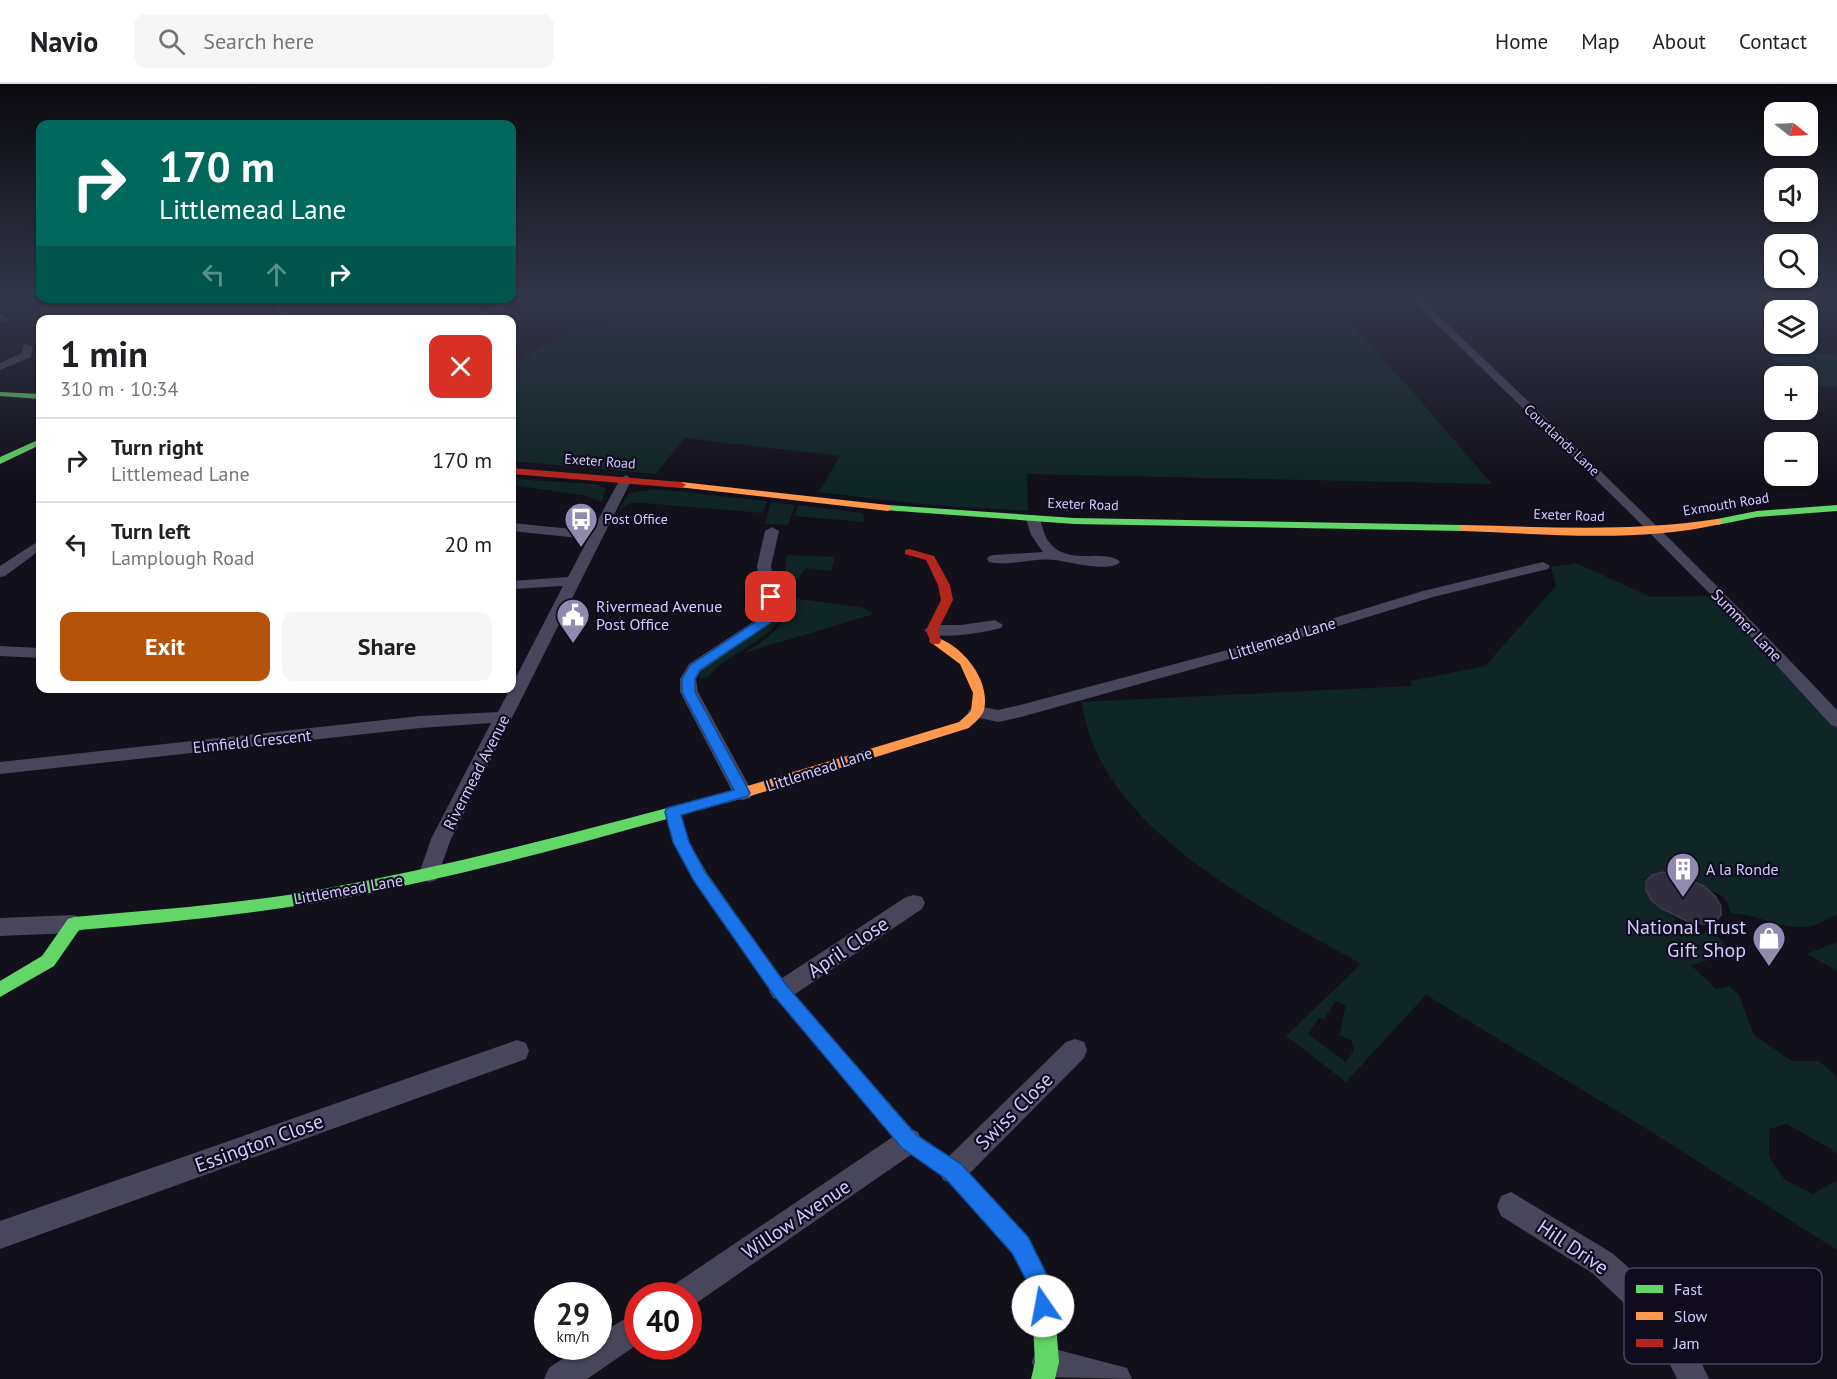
<!DOCTYPE html>
<html lang="en">
<head>
<meta charset="utf-8">
<style>
	:root { --surface:#fff; --page:#f6f6f6; --text:#202124; --muted:#757577; --line:#e0e0e0; --accent:#b45309 }
	body { margin:0; font-family:"PT Sans",sans-serif; background:var(--page); color:var(--text); height:100vh; display:flex; flex-direction:column; font-size:22px; white-space:nowrap }
	* { box-sizing:border-box; margin:0 }
	p { font-size:20px; color:var(--muted) }
	.icon { flex:none; width:33px; height:33px; fill:none; stroke:currentColor; stroke-width:2; stroke-linecap:round; stroke-linejoin:round }
	.map { position:relative; flex:1; overflow:hidden }
	.panel { position:absolute; left:36px; top:231px; width:480px; height:378px; display:flex; flex-direction:column; background:var(--surface); border-radius:12px; box-shadow:0 2px 4px #0004 }
	.panel>* { flex:none }
	.hud { position:absolute; left:36px; top:36px; width:480px; height:183px; border-radius:12px; box-shadow:0 2px 4px #0004; background:#00695c; color:#fff; overflow:hidden }
	.needle { width:39px; rotate:108deg }
	.fabs { position:absolute; left:1764px; top:18px; display:grid; gap:12px }
	.fabs a { display:grid; place-items:center; width:54px; height:54px; border-radius:12px; background:var(--surface); box-shadow:0 2px 4px #0004; font-size:30px }
	.speed { position:absolute; left:534px; top:1198px; display:flex; gap:12px; font-size:30px; font-weight:700; text-align:center }
	.speed>* { display:grid; place-content:center; width:78px; height:78px; border-radius:50%; background:var(--surface); box-shadow:0 2px 4px #0004; line-height:1 }
	.speed small { font-size:15px; font-weight:400 }
	.speed .limit { border:9px solid #d22; background:#fff; color:#111 }
	.pin { position:absolute; display:grid; place-items:center; width:51px; height:51px; color:#fff; margin:-26px; border-radius:12px; box-shadow:0 3px 9px #0006 }
	.me { position:absolute; width:66px; margin:-33px; rotate:348deg; stroke-linejoin:round; filter:drop-shadow(0 0 4px #0008) }
	.turn { display:flex; align-items:center; gap:21px; height:126px; padding:0 24px; font-size:27px }
	.turn .icon { width:78px; height:78px; stroke-width:2.5 }
	.turn b { display:block; font-size:42px; line-height:51px }
	.lanes { display:flex; align-items:center; height:57px; padding:0 24px; background:#0003; justify-content:center; gap:30px; direction:ltr }
	.lanes .off { opacity:.35 }
	.round { display:grid; place-items:center; flex:none; width:63px; height:63px; border-radius:12px; background:var(--page) }
	.headline { display:flex; align-items:center; justify-content:space-between; height:102px; padding:0 24px }
	h1 { font-size:36px; font-weight:800; line-height:45px }
	.cta { display:flex; gap:12px; margin-top:auto; padding:12px 24px }
	.cta a { flex:1; height:69px; border-radius:12px; background:var(--accent); color:#fff; font-size:24px; font-weight:800; line-height:69px; text-align:center }
	.cta a+a { background:var(--page); color:var(--text) }
	ul { padding:0; list-style:none }
	li { display:flex; align-items:center; gap:18px; height:84px; padding:0 24px; border-top:2px solid var(--line) }
	li div { flex:1 }
	li b { display:block; font-size:22px }
	li em { font-style:normal }
	header { display:flex; align-items:center; gap:36px; box-sizing:border-box; height:84px; padding:0 30px; background:var(--surface); border-bottom:2px solid var(--line) }
	header strong { font-size:28px }
	nav { display:flex; gap:33px; margin-inline-start:auto; font-size:21px }
	.search { width:420px; height:54px; background:var(--page); display:flex; align-items:center; gap:15px; box-sizing:border-box; padding:0 21px; border-radius:12px; color:var(--muted); font-size:22px }
	.map>svg:first-child { display:block }
	.green { fill:#102525; fill-rule:evenodd }
	.building { fill:#302e3c; stroke:#3e3a4e; stroke-width:1.5 }
	.lines { fill:none; stroke-linecap:round; stroke-linejoin:round }
	.street { fill:#47465b; fill-rule:evenodd }
	.fast { fill:#63d668; fill-rule:evenodd }
	.slow { fill:#ff974d; fill-rule:evenodd }
	.jam { fill:#b3261e; fill-rule:evenodd }
	.route { fill:#1a73e8; stroke:#114b97; stroke-width:1.5 }
	.labels { text-anchor:middle; stroke-width:4.5; stroke-linejoin:round; paint-order:stroke }
	.far-street-label { font-size:14px; fill:#d2cbfe; stroke:#100c1e }
	.far-poi-label { font-size:14px; fill:#d2cbfe; stroke:#100c1e; text-anchor:start }
	.poi-label { font-size:16px; fill:#d2cbfe; stroke:#100c1e; text-anchor:start }
	.street-label { font-size:16px; fill:#d2cbfe; stroke:#100c1e }
	.near-poi-label { font-size:20px; fill:#d2cbfe; stroke:#100c1e; text-anchor:end }
	.near-street-label { font-size:20px; fill:#d2cbfe; stroke:#100c1e }
	.key { fill:#100c1e; stroke:#4a4561; stroke-width:1.5 }
	.key-label { font-size:16px; fill:#d2cbfe }
</style>
</head>
<body>
<header>
<strong>Navio</strong>
<div class="search"><svg class="icon" aria-label="search" viewBox="0 0 24 24"><circle cx="10" cy="10" r="6"/><path d="M15 15l6 6"/></svg>Search here</div>
<nav><a>Home</a><a>Map</a><a>About</a><a>Contact</a></nav>
</header>
<div class="map">
<svg width="1837" height="1295" viewBox="0 0 1837 1295">
	<rect width="100%" height="100%" fill="#12101a"/>
	<path class="green" d="M71 216H270L280 227 234 235H217L202 223 138 235H81Z
		M575 216H1328L1411 306 1492 400 1027 390 1028 427 919 420 819 408 840 372 684 354 656 390 512 377V281L576 244 609 241 604 233Z
		M1714 216H1837V226Z
		M1762 267 1837 271V303L1812 302 1808 299V292H1799Z
		M512 395 596 400 606 405 601 418 588 412 512 401Z
		M655 405 767 417 763 429 643 419H630L618 427 629 409Z
		M771 418 795 421 788 441 765 440Z
		M798 421 863 429 865 438 795 432Z
		M787 471 835 473 831 487 806 484 798 495 787 493 785 481Z
		M1576 479 1651 513 1711 512 1837 644V830C1828 834 1816 843 1806 843 1781 846 1757 830 1731 829 1729 825 1728 819 1726 816 1722 810 1715 809 1710 806 1691 795 1663 776 1645 796 1645 816 1659 825 1675 834V841L1703 850 1706 846 1719 854 1732 869 1691 881 1716 905 1729 902 1739 911 1754 951 1792 977H1819L1837 993V1071L1831 1065 1787 1040 1769 1045V1073L1785 1096 1813 1110 1837 1096V1166L1650 1047 1426 911 1346 998 1286 952 1361 880C1268 827 1134 762 1092 658 1087 646 1085 631 1081 618L1412 602 1410 597 1485 582 1556 502 1551 483ZM1336 917 1346 922C1342 932 1343 941 1339 951L1351 956 1354 966 1346 978 1308 950 1319 934 1324 935Z
		M780 514H788C781 557 731 564 707 594H699C708 568 754 559 772 536 777 530 778 522 780 514Z
		M792 514 864 524 874 530 744 569C766 556 788 541 792 514Z
		M1837 858V887L1807 870Z"/>
	<path class="building" d="M1662 788 1675 790 1704 802 1715 812 1721 822V831L1716 837 1705 840 1691 839 1662 825 1651 816 1646 806V797L1652 791Z"/>
	<g class="lines">
		<path class="street" d="M270 216H279L288 227 287 236H277L278 227Z
			M502 216H513L479 236H467Z
			M1412 216H1422C1564 351 1703 484 1837 626V643L1831 641 1730 530 1627 426Z
			M0 230 10 235 5 238 0 236Z
			M24 260 33 262 31 273 0 286V279L22 269Z
			M626 391 632 395 451 755 436 796 429 798 422 796 419 790 431 755 491 639 420 644 0 690V678L420 632 498 628 563 502 512 505V497L568 493 588 455 512 447V439L592 447 620 395Z
			M1033 431 1038 432C1043 440 1043 451 1049 458 1068 483 1107 464 1120 478 1110 489 1070 478 1056 476 1034 473 1010 483 989 478L987 475 989 472 994 471 1043 468 1031 451 1026 435Z
			M772 443 779 447 771 482 779 525 773 537 701 587 696 595 698 608 753 709 750 714 743 716 736 714 733 709 680 608V595L689 580 759 534 763 525 757 482 765 447Z
			M40 456V466L5 492 0 493V482Z
			M1543 478 1550 482 1548 485 1433 513 1247 570 1021 633 998 638 971 632 968 628 971 624 977 622 998 626 1020 621 1235 564 1423 507Z
			M995 536 1003 541 1001 544C986 548 934 558 924 546L932 541H961Z
			M0 562 40 564V574L0 572Z
			M914 811 922 813 925 819 922 825 789 914 781 917 773 914 769 907 773 900 906 813Z
			M74 831 82 834 85 840 82 846 74 849 0 852V834Z
			M1075 955 1084 958 1087 966 1084 974 963 1096 953 1100 943 1096 939 1087 943 1078 1066 958Z
			M517 956 526 959 529 967 526 975 0 1165V1137Z
			M909 1044 918 1048 922 1057 918 1066 692 1222 688 1224V1212H667L672 1202 900 1048Z
			M1511 1108 1612 1169 1676 1225 1709 1295H1677L1654 1247 1592 1189 1501 1132 1497 1122 1501 1112Z
			M638 1227V1260L587 1295H544L549 1284 580 1263H598V1251Z
			M1047 1263 1127 1284 1132 1295 1047 1293 1036 1289 1032 1278 1036 1267Z"/>
		<path class="fast" d="M0 308 40 310V315L0 312Z
			M40 355V361L0 380V373Z
			M888 421 1074 434 1463 441 1468 444 1463 447 1074 440 884 426V422Z
			M1837 421V427L1757 433 1717 441 1712 438 1717 435 1757 427Z
			M739 705 744 706 746 710 744 714 681 731 689 758 706 788 787 902 916 1050 960 1080 1028 1153 1053 1203 1059 1278 1055 1295H1031L1035 1278 1031 1205 1012 1169 946 1094 902 1064 775 912 694 796 673 758 667 735C551 767 433 799 314 819 236 832 157 839 79 846L54 882 0 913V897L42 872 68 835 74 833C156 826 238 820 318 806 460 780 600 742 739 705Z"/>
		<path class="slow" d="M681 398 888 421 893 424 888 427 678 403 676 401Z
			M1717 435 1721 436V440C1637 459 1548 450 1463 447L1458 444 1463 441C1548 443 1632 448 1717 435Z
			M935 553C963 561 991 597 984 626 982 633 974 639 969 644L744 714H734L732 710 734 706 959 638 971 627 973 609 960 580 929 557Z"/>
		<path class="jam" d="M512 384 681 398 686 401 681 404 512 390Z
			M909 465 934 472 950 501 953 516 938 546 941 557 939 560H931L926 546 941 516 938 501 926 476 905 470V466Z"/>
	</g>
	<linearGradient id="sky" x2="0" y2="1"><stop stop-color="#0a090e"/><stop offset="0.54" stop-color="#333749"/><stop offset="1" stop-color="#333749" stop-opacity="0"/></linearGradient>
	<rect width="1837" height="398" fill="url(#sky)"/>
	<path class="route" d="M771 510 777 513V525L769 540 700 586 695 595V608L750 709 748 712 681 731 689 758 705 788 787 902 916 1051 961 1080 1028 1153 1053 1203 1055 1222 1051 1230 1043 1233 1035 1230 1032 1222 1031 1205 1012 1169 946 1095 902 1064 775 913 694 797 673 758 665 728 667 724 734 706 682 608V595L690 581 760 535 766 525 765 513Z"/>
	<defs>
		<symbol id="bus-pin" viewBox="-11 -11 22 30"><path d="M0 17L-7.5 6A9.5 9.5 0 1 1 7.5 6Z" fill="#8f8aae" stroke="#100c1e"/><path d="M-5-6H5V4H4V6H2V4H-2V6H-4V4H-5ZM-3.5-4V0h7V-4ZM-3.5 1.2v1.5H-2V1.2ZM2 1.2v1.5H3.5V1.2Z" fill="#fff"/></symbol>
		<symbol id="civic-pin" viewBox="-11 -11 22 30"><path d="M0 17L-7.5 6A9.5 9.5 0 1 1 7.5 6Z" fill="#8f8aae" stroke="#100c1e"/><path d="M-.6-6.5H3V-4.5H.6V-3L4-1V1h2V6H-6V1h2V-1L-.6-3ZM-1.2 2.5V6h2.4V2.5Z" fill="#fff"/></symbol>
		<symbol id="building-pin" viewBox="-11 -11 22 30"><path d="M0 17L-7.5 6A9.5 9.5 0 1 1 7.5 6Z" fill="#8f8aae" stroke="#100c1e"/><path d="M-4-6H4V6H1V3H-1V6H-4ZM-2.5-4.3h1.7v1.8h-1.7ZM.8-4.3h1.7v1.8H.8ZM-2.5-1h1.7V.8h-1.7ZM.8-1h1.7V.8H.8Z" fill="#fff"/></symbol>
		<symbol id="shop-pin" viewBox="-11 -11 22 30"><path d="M0 17L-7.5 6A9.5 9.5 0 1 1 7.5 6Z" fill="#8f8aae" stroke="#100c1e"/><path d="M-5-2.5h2.3a2.7 3.5 0 0 1 5.4 0H5L5.5 6h-11ZM-1.5-2.5h3a1.5 2.3 0 0 0-3 0Z" fill="#fff"/></symbol>
	</defs>
	<g fill-rule="evenodd">
		<use href="#bus-pin" x="562" y="416" width="38" height="52"/>
		<use href="#civic-pin" x="554" y="512" width="38" height="52"/>
		<use href="#building-pin" x="1664" y="766" width="38" height="52"/>
		<use href="#shop-pin" x="1750" y="835" width="38" height="52"/>
	</g>
	<g class="labels">
		<g class="far-street-label">
			<text transform="translate(1562 356) rotate(43)" y="5">Courtlands Lane</text>
			<text transform="translate(600 377) rotate(4)" y="5">Exeter Road</text>
			<text transform="translate(1083 420) rotate(2)" y="5">Exeter Road</text>
			<text transform="translate(1726 420) rotate(-9)" y="5">Exmouth Road</text>
			<text transform="translate(1569 431) rotate(2)" y="5">Exeter Road</text>
		</g>
		<g class="far-poi-label">
			<text x="604" y="440">Post Office</text>
		</g>
		<g class="poi-label">
			<text x="596" y="528">Rivermead Avenue<tspan x="596" dy="18">Post Office</tspan></text>
			<text x="1706" y="791">A la Ronde</text>
		</g>
		<g class="street-label">
			<text transform="translate(1747 541) rotate(46)" y="6">Summer Lane</text>
			<text transform="translate(1282 554) rotate(-17)" y="6">Littlemead Lane</text>
			<text transform="translate(252 657) rotate(-6)" y="6">Elmfield Crescent</text>
			<text transform="translate(819 685) rotate(-18)" y="6">Littlemead Lane</text>
			<text transform="translate(476 688) rotate(-63)" y="6">Rivermead Avenue</text>
			<text transform="translate(348 805) rotate(-10)" y="6">Littlemead Lane</text>
		</g>
		<g class="near-poi-label">
			<text x="1746" y="850">National Trust<tspan x="1746" dy="23">Gift Shop</tspan></text>
		</g>
		<g class="near-street-label">
			<text transform="translate(848 863) rotate(-34)" y="7">April Close</text>
			<text transform="translate(1014 1027) rotate(-45)" y="7">Swiss Close</text>
			<text transform="translate(259 1059) rotate(-20)" y="7">Essington Close</text>
			<text transform="translate(796 1135) rotate(-34)" y="7">Willow Avenue</text>
			<text transform="translate(1573 1163) rotate(34)" y="7">Hill Drive</text>
		</g>
	</g>
	<rect x="1624" y="1184" width="198" height="96" rx="9" class="key"/>
	<rect x="1636" y="1201" width="27" height="8" fill="#63d668"/>
	<rect x="1636" y="1228" width="27" height="8" fill="#ff974d"/>
	<rect x="1636" y="1255" width="27" height="8" fill="#b3261e"/>
	<g class="key-label">
		<text x="1674" y="1211">Fast</text>
		<text x="1674" y="1238">Slow</text>
		<text x="1674" y="1265">Jam</text>
	</g>
</svg>
<div class="fabs">
<a><svg class="needle" viewBox="-14 -14 28 28"><path d="M0-13l5 13h-10z" fill="#e53935"/><path d="M0 13l5-13h-10z" fill="#757577"/></svg></a>
<a><svg class="icon" aria-label="sound" viewBox="0 0 24 24"><path d="M4 9h4l5-4v14l-5-4H4zM17 9q2 3 0 6"/></svg></a>
<a><svg class="icon" aria-label="search" viewBox="0 0 24 24"><circle cx="10" cy="10" r="6"/><path d="M15 15l6 6"/></svg></a>
<a><svg class="icon" aria-label="layers" viewBox="0 0 24 24"><path d="M12 4l9 5-9 5-9-5zM3 14l9 5 9-5"/></svg></a>
<a>+</a>
<a>−</a>
</div>
<div class="speed"><div>29<small>km/h</small></div><div class="limit">40</div></div>
<div class="pin" style="left:771px;top:513px;background:#d93025"><svg class="icon" aria-label="arrive" viewBox="0 0 24 24"><path d="M6 21V4h12l-3 4 3 4H6"/></svg></div>
<svg class="me" style="left:1043px;top:1222px" viewBox="-20 -20 40 40"><circle r="19" fill="#fff"/><path d="M0-13L10 11 0 6-10 11z" fill="#1a73e8"/></svg>
<div class="hud">
<div class="turn"><svg class="icon" aria-label="right" viewBox="0 0 24 24"><path d="M7 20v-9h11M14 6l5 5-5 5"/></svg><div><b>170 m</b>Littlemead Lane</div></div>
<div class="lanes"><svg class="icon off" aria-label="left" viewBox="0 0 24 24"><path d="M17 20v-9H6M10 6l-5 5 5 5"/></svg><svg class="icon off" aria-label="ahead" viewBox="0 0 24 24"><path d="M12 20V5M6 11l6-6 6 6"/></svg><svg class="icon" aria-label="right" viewBox="0 0 24 24"><path d="M7 20v-9h11M14 6l5 5-5 5"/></svg></div>
</div>
<section class="panel">
<div class="headline"><div><h1>1 min</h1><p>310 m · 10:34</p></div><a class="round" style="background:#d93025;color:#fff"><svg class="icon" aria-label="close" viewBox="0 0 24 24"><path d="M6 6l12 12M18 6L6 18"/></svg></a></div>
<ul>
<li><svg class="icon" aria-label="right" viewBox="0 0 24 24"><path d="M7 20v-9h11M14 6l5 5-5 5"/></svg><div><b>Turn right</b><p>Littlemead Lane</p></div><em>170 m</em></li>
<li><svg class="icon" aria-label="left" viewBox="0 0 24 24"><path d="M17 20v-9H6M10 6l-5 5 5 5"/></svg><div><b>Turn left</b><p>Lamplough Road</p></div><em>20 m</em></li>
</ul>
<div class="cta"><a>Exit</a><a>Share</a></div>
</section>
</div>
</body>
</html>
